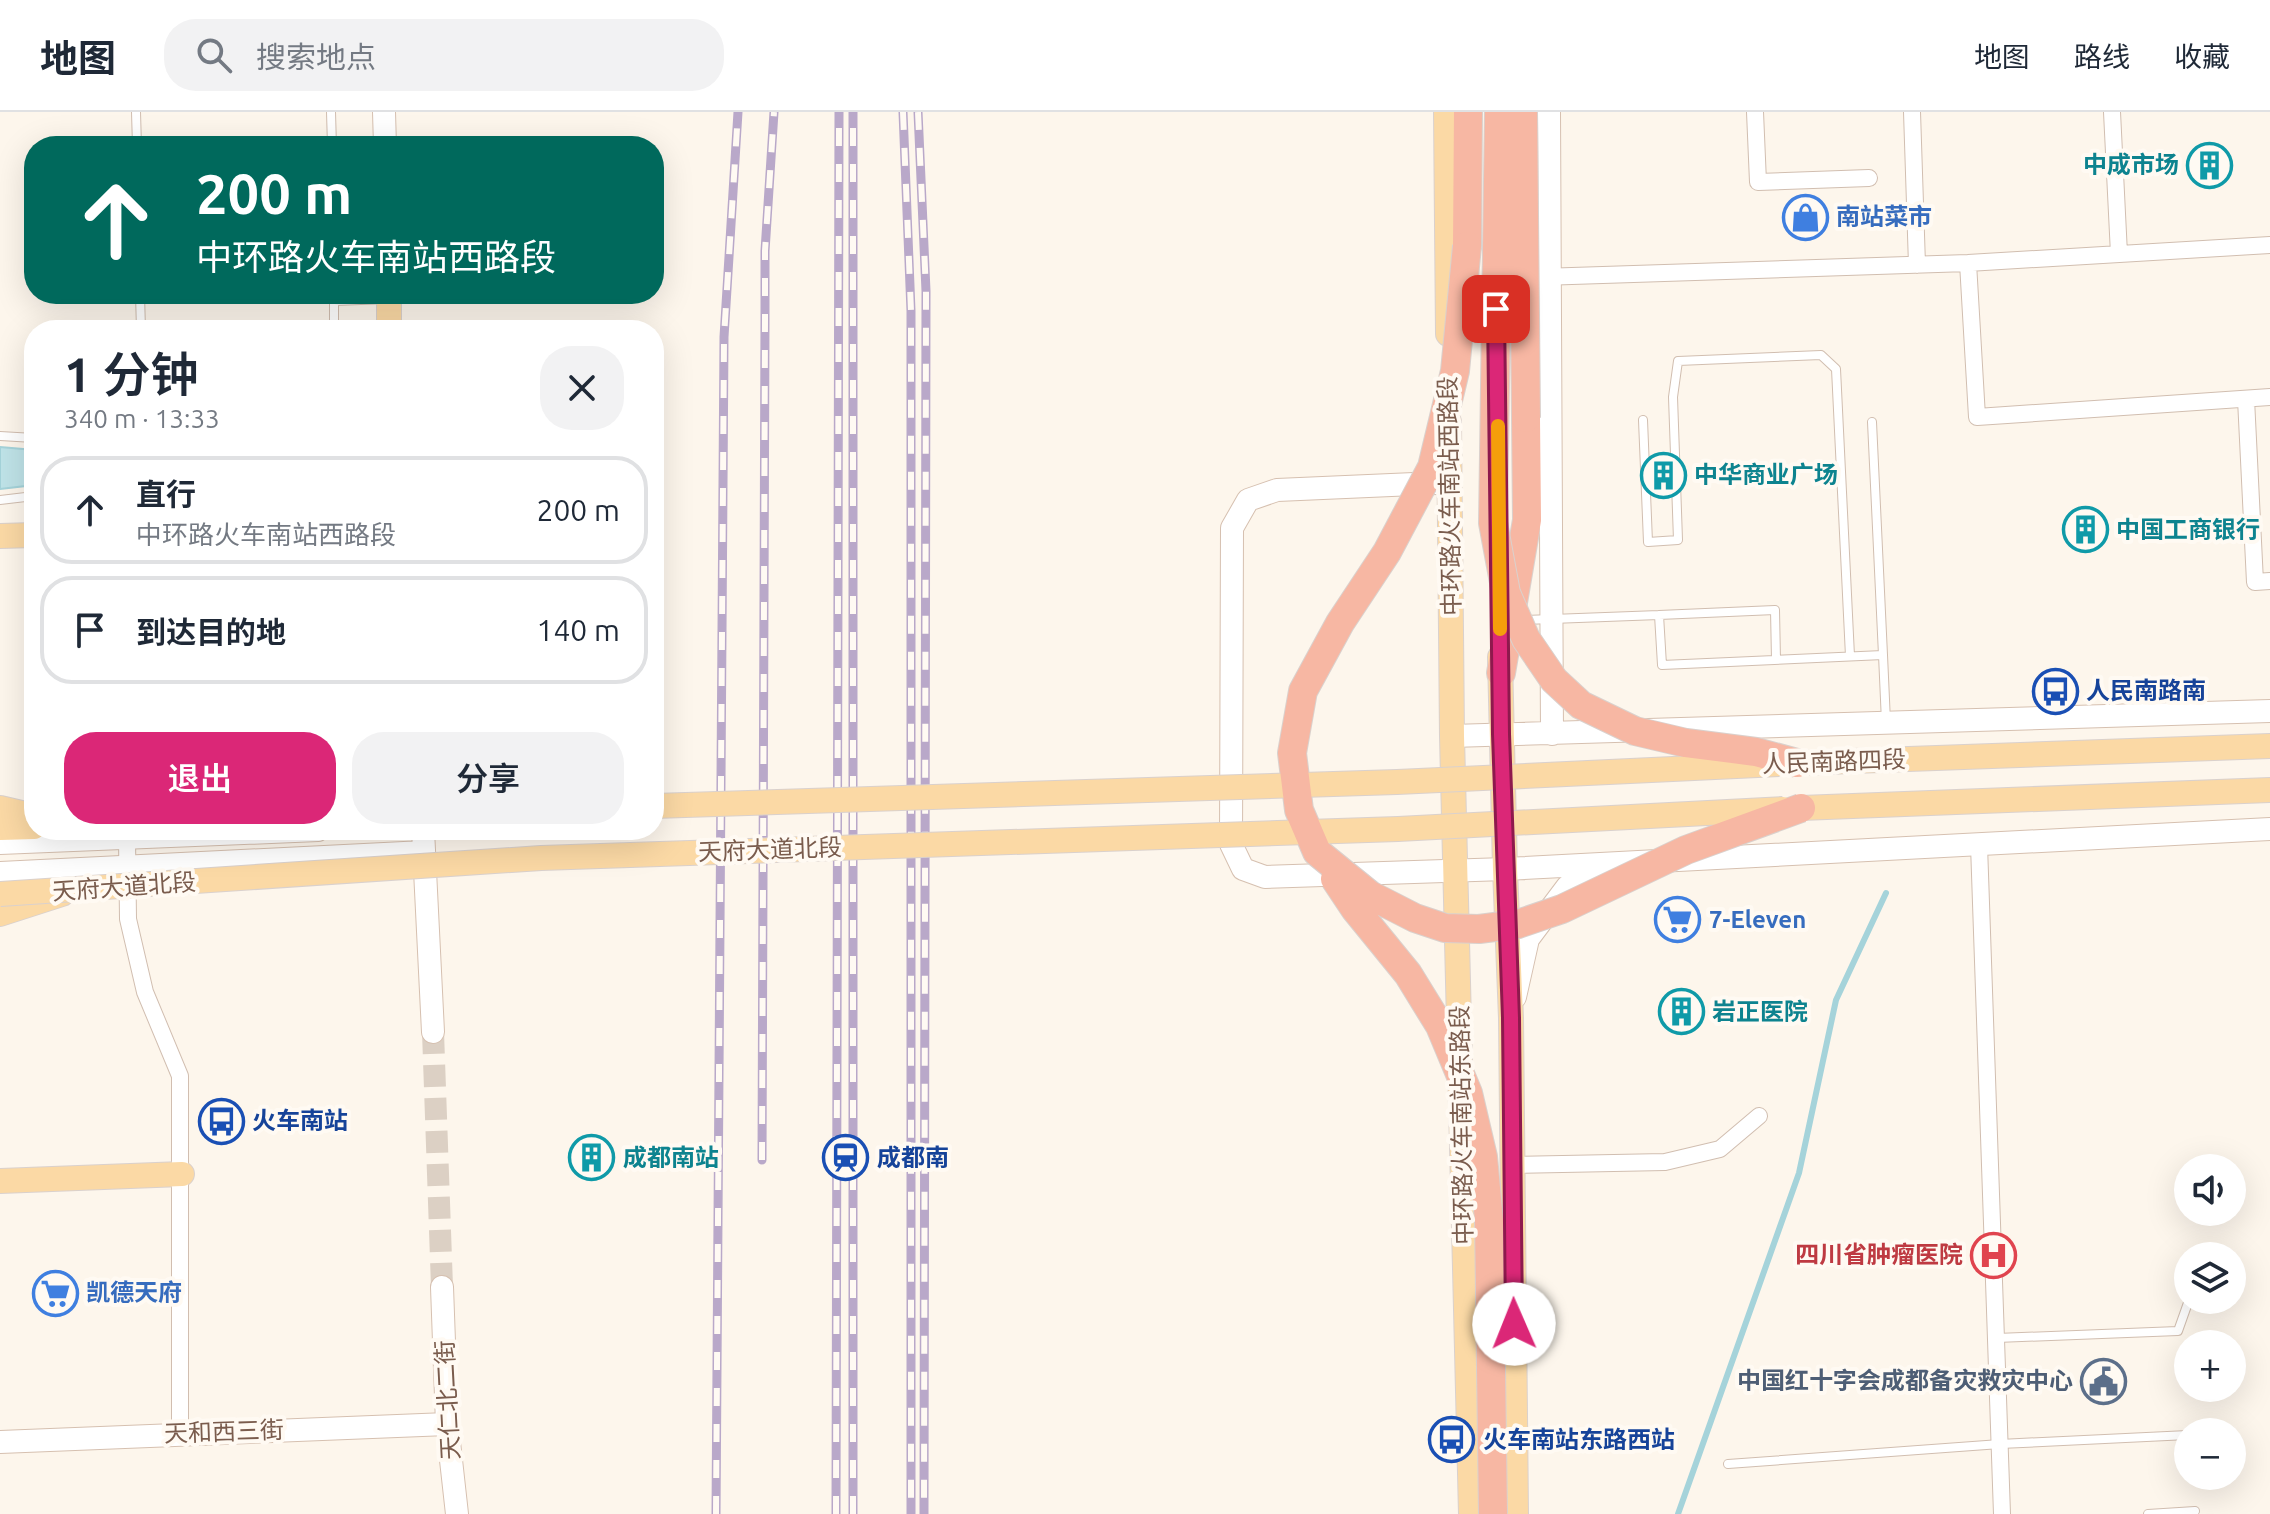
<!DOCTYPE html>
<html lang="zh">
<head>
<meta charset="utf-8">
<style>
	:root { --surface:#fff; --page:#f2f2f3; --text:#1f2937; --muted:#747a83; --line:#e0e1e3; --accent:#db2777 }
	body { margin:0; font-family:Ubuntu,"Noto Sans SC",sans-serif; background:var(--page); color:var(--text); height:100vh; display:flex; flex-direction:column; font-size:30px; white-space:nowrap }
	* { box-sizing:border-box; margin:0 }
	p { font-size:26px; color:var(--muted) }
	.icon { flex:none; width:44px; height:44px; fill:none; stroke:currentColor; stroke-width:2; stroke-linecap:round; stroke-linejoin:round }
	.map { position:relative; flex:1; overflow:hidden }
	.drawer { position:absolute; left:24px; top:208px; width:640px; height:520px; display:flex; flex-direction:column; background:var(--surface); border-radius:32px; box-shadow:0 8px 32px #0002 }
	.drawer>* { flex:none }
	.top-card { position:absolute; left:24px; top:24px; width:640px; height:168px; border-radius:32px; box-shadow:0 8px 32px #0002; background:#00695c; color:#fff; overflow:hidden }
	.controls { position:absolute; left:2174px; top:1042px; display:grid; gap:16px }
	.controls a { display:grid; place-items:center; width:72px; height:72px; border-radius:50%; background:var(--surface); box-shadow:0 8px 32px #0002; font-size:40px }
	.pin { position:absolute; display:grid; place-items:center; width:68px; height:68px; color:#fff; margin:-34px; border-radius:16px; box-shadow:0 4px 12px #0006 }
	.me { position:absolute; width:88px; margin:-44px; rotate:359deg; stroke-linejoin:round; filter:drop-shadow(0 0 6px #0008) }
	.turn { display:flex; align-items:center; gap:28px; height:168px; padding:0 40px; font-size:36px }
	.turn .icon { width:104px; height:104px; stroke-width:2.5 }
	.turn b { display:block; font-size:56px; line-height:68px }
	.round { display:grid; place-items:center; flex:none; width:84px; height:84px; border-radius:32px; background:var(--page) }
	.headline { display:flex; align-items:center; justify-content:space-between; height:136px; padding:0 40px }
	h1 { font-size:48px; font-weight:600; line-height:60px }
	.action { display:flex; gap:16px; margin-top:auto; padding:16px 40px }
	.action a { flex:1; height:92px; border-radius:32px; background:var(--accent); color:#fff; font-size:32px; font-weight:600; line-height:92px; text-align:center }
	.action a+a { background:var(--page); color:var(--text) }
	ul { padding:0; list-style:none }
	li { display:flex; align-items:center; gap:24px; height:108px; margin:0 16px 12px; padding:0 24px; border:4px solid var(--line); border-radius:32px }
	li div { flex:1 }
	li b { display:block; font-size:30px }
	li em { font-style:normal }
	header { display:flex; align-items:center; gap:48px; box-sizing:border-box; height:112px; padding:0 40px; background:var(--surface); border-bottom:2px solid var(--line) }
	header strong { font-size:38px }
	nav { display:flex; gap:44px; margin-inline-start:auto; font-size:28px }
	.search { width:560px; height:72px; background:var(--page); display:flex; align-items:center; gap:20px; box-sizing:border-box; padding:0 28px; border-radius:32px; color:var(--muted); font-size:30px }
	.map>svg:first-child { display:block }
	.water { fill:#bfe3e8; stroke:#a5d3da; stroke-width:2 }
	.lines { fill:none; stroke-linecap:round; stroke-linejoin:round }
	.stream { stroke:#a5d3da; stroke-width:6 }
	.secondary-tunnel { stroke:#dcd0c4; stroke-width:22; stroke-dasharray:22 11; stroke-linecap:butt }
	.lane-casing { stroke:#d1beb0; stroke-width:10 }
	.street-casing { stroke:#d1beb0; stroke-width:18 }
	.secondary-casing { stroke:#d6c0b0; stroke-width:24 }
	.primary-casing { stroke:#dad1cd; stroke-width:26 }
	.highway-casing { stroke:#dad1cd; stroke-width:30 }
	.lane { stroke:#fff; stroke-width:8 }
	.street { stroke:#fff; stroke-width:16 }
	.secondary { stroke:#fff; stroke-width:22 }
	.primary { stroke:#fbd9a5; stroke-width:24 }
	.highway { stroke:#f7b7a3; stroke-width:28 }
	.rail-casing { stroke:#b9a8c9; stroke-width:9 }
	.rail { stroke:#fffaf3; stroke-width:6; stroke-dasharray:18; stroke-linecap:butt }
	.primary-bridge-casing { stroke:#dad1cd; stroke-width:26; stroke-linecap:butt }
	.highway-bridge-casing { stroke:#dad1cd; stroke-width:30; stroke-linecap:butt }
	.primary-bridge { stroke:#fbd9a5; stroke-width:24 }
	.highway-bridge { stroke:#f7b7a3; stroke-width:28 }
	.route-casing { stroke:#8e194d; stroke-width:20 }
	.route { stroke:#db2777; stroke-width:14 }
	.slow { stroke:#f59e0b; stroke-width:14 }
	.labels { text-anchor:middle; stroke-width:8; stroke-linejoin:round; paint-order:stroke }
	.culture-label { font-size:24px; font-weight:bold; fill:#0d838f; stroke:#fffaf3; text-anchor:start }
	.shop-label { font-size:24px; font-weight:bold; fill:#366cbe; stroke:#fffaf3; text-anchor:start }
	.street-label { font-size:24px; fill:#7a5c4d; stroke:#fffaf3 }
	.transit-label { font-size:24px; font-weight:bold; fill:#164399; stroke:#fffaf3; text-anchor:start }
	.health-label { font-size:24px; font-weight:bold; fill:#be3a42; stroke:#fffaf3; text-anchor:end }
	.service-label { font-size:24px; font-weight:bold; fill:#4e5e75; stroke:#fffaf3; text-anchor:end }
</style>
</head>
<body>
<header>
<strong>地图</strong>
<div class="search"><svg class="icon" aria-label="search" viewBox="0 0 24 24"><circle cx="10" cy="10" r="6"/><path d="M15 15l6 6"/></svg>搜索地点</div>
<nav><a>地图</a><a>路线</a><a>收藏</a></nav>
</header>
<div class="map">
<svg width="2270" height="1402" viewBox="0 0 2270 1402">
	<rect width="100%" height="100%" fill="#fdf6ec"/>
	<path class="water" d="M0 335 34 338V373L0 377Z"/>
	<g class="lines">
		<path class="stream" d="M1678 1402 1799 1061 1836 888 1886 781"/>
		<path class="secondary-tunnel" d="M433 920 442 1175"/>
		<defs>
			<path id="lane" d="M136 0 137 34
				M331 0 332 34
				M140 182 141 218
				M334 182V218
				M334 189 388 187
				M1643 308 1648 430 1678 428 1673 285 1678 249 1821 243 1836 257 1850 544
				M1872 310 1883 543
				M0 324 34 326
				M0 388 34 384
				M1659 503 1775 498 1776 548
				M1525 508 1659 503 1662 553 1883 543 1886 610
				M1997 1226 2178 1219 2189 1188
				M1728 1352 2000 1332 2188 1323
				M2148 1402 2195 1399"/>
			<path id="street" d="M1755 0 1758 70 1869 66
				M1912 0 1917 153
				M2112 0 2119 142
				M1968 151 1977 305 2270 285
				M1541 165 1968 151 2270 133
				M2246 287 2255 470 2270 469
				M127 726 128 807 145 880 180 964V1322
				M1979 733 2002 1402
				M1512 1053 1665 1050 1720 1037 1759 1004"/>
			<path id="secondary" d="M384 0 385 34
				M1549 0 1552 622
				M1437 371 1277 378 1248 388 1232 416 1231 732 1243 757 1265 765 1505 757 2270 717
				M1452 624 2270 599
				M423 718 433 920
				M0 731 318 718
				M0 761 424 740
				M1515 885 1528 827 1567 775 1601 753
				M442 1175 447 1312 457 1402
				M0 1330 447 1312"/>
			<path id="primary" d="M1446 0 1448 222
				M389 187V218
				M1449 310 1452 624 1471 1402
				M0 424 34 423
				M1500 545 1505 757 1511 906 1516 1402
				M1797 651 2270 634
				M0 696 34 704
				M1801 696 2270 678
				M0 716 34 715
				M0 802 62 782
				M0 1069 182 1062"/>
			<path id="highway" d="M1467 134 1468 0
				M1501 561 1527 408 1526 306"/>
		</defs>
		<use href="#lane" class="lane-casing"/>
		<use href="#street" class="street-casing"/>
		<use href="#secondary" class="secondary-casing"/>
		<use href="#primary" class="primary-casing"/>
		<use href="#highway" class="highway-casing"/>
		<use href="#lane" class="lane"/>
		<use href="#street" class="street"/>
		<use href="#secondary" class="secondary"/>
		<use href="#primary" class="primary"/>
		<use href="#highway" class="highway"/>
		<defs>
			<path id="rail" d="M903 0 911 199V1402
				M918 0 926 179 924 1402
				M762 1048 765 206V139L774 0
				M716 1402 724 225 738 0
				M836 1402 839 0
				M853 1402V0"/>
		</defs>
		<use href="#rail" class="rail-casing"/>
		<use href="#rail" class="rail"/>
		<defs>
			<path id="primary-bridge" d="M654 694 1397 670 1779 652
				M0 782 541 746 1398 717 1783 697"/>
			<path id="highway-bridge" d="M1499 0 1493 411 1506 481 1526 527 1554 568 1581 593 1635 619 1686 631 1756 640 1797 651
				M1523 0 1526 306
				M1467 134 1455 259 1432 355 1387 440 1340 511 1303 579 1292 641 1299 698 1317 740 1370 783 1415 806 1445 816 1479 817 1518 812 1562 797 1686 738 1801 696
				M1335 767 1355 797 1408 862 1440 914 1468 981 1483 1045 1489 1108 1493 1402"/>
		</defs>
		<use href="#primary-bridge" class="primary-bridge-casing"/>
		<use href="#highway-bridge" class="highway-bridge-casing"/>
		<use href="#primary-bridge" class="primary-bridge"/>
		<use href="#highway-bridge" class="highway-bridge"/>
	</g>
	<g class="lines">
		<defs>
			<path id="route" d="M1496 197 1501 622 1511 906 1514 1212"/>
		</defs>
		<use href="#route" class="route-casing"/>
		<use href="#route" class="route"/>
		<path class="slow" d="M1498 314 1500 517"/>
	</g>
	<defs>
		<symbol id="building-ring" viewBox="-11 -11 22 22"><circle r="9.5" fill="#fffaf3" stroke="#0f9aa8" stroke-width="1.5"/><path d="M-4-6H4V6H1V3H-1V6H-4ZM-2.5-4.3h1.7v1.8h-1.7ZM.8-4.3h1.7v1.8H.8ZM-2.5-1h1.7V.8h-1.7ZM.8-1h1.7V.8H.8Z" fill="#0f9aa8"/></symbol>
		<symbol id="shop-ring" viewBox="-11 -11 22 22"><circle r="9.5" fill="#fffaf3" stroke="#3f7fe0" stroke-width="1.5"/><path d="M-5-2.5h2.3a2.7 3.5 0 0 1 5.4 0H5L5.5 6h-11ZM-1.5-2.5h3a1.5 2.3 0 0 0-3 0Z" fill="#3f7fe0"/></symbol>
		<symbol id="bus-ring" viewBox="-11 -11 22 22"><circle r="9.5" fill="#fffaf3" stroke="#1a4fb4" stroke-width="1.5"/><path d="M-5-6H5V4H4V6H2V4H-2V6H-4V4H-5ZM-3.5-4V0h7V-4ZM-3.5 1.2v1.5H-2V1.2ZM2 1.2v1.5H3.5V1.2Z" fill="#1a4fb4"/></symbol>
		<symbol id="supermarket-ring" viewBox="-11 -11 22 22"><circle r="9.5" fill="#fffaf3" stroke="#3f7fe0" stroke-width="1.5"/><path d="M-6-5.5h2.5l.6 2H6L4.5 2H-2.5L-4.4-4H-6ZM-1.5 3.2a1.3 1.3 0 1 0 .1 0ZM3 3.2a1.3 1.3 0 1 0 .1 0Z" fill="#3f7fe0"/></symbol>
		<symbol id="station-ring" viewBox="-11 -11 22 22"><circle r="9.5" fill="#fffaf3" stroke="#1a4fb4" stroke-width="1.5"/><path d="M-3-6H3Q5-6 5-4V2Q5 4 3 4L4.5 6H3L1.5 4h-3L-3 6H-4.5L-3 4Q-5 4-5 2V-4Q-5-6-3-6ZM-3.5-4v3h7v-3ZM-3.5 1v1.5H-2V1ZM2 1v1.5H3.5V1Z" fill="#1a4fb4"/></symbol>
		<symbol id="hospital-ring" viewBox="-11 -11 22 22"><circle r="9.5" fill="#fffaf3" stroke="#e0444e" stroke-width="1.5"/><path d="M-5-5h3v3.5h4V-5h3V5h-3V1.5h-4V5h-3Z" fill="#e0444e"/></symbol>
		<symbol id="civic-ring" viewBox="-11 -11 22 22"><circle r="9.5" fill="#fffaf3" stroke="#5c6f8a" stroke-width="1.5"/><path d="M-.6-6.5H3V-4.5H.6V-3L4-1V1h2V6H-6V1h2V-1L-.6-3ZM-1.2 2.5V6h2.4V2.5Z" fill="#5c6f8a"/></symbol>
	</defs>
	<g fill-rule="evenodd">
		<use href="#building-ring" x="2184" y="28" width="51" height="51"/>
		<use href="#shop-ring" x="1780" y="80" width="51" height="51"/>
		<use href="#building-ring" x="1638" y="338" width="51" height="51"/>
		<use href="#building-ring" x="2060" y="392" width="51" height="51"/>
		<use href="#bus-ring" x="2030" y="554" width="51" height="51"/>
		<use href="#supermarket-ring" x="1652" y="782" width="51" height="51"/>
		<use href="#building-ring" x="1656" y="874" width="51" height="51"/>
		<use href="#bus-ring" x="196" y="984" width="51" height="51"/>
		<use href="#building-ring" x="566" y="1020" width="51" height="51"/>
		<use href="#station-ring" x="820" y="1020" width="51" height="51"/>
		<use href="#hospital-ring" x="1968" y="1118" width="51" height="51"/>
		<use href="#supermarket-ring" x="30" y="1156" width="51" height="51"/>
		<use href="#civic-ring" x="2078" y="1244" width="51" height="51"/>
		<use href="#bus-ring" x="1426" y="1302" width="51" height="51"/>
	</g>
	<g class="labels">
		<g class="culture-label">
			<text x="2179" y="61" text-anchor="end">中成市场</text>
			<text x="1694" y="371">中华商业广场</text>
			<text x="2116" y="426">中国工商银行</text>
			<text x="1712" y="908">岩正医院</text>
			<text x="623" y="1054">成都南站</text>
		</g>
		<g class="shop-label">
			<text x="1836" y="113">南站菜市</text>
			<text x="1709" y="816">7-Eleven</text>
			<text x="86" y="1189">凯德天府</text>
		</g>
		<g class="street-label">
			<text transform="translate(1450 384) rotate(-91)" y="8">中环路火车南站西路段</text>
			<text transform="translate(1834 650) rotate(-2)" y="8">人民南路四段</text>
			<text transform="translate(770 738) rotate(-2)" y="8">天府大道北段</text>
			<text transform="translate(124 775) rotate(-4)" y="8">天府大道北段</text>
			<text transform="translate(1462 1013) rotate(-91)" y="8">中环路火车南站东路段</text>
			<text transform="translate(448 1288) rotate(-93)" y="8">天仁北二街</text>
			<text transform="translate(224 1320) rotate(-2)" y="8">天和西三街</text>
		</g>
		<g class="transit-label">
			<text x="2086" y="587">人民南路南</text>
			<text x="252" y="1017">火车南站</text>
			<text x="877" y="1054">成都南</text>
			<text x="1483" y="1336">火车南站东路西站</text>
		</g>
		<g class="health-label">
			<text x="1963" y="1151">四川省肿瘤医院</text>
		</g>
		<g class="service-label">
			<text x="2073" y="1277">中国红十字会成都备灾救灾中心</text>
		</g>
	</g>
</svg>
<div class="controls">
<a><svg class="icon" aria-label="sound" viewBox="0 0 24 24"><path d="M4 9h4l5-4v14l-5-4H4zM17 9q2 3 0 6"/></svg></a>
<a><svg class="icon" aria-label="layers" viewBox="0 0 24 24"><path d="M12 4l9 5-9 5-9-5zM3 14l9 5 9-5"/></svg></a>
<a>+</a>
<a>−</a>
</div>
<div class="pin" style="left:1496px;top:197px;background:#d93025"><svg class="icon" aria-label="arrive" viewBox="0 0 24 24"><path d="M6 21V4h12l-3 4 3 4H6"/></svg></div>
<svg class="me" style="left:1514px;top:1212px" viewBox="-20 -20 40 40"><circle r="19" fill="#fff"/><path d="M0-13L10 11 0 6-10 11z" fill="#db2777"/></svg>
<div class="top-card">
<div class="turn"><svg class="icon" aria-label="ahead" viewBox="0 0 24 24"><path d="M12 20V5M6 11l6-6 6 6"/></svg><div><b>200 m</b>中环路火车南站西路段</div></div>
</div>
<section class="drawer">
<div class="headline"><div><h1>1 分钟</h1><p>340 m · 13:33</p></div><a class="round"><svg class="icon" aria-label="close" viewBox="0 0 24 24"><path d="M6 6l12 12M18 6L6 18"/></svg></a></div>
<ul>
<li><svg class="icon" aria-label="ahead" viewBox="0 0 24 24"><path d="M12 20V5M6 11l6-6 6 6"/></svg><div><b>直行</b><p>中环路火车南站西路段</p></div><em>200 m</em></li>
<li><svg class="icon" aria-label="arrive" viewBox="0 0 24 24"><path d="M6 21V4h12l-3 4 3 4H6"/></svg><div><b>到达目的地</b></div><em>140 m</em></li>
</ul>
<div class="action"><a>退出</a><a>分享</a></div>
</section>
</div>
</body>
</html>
